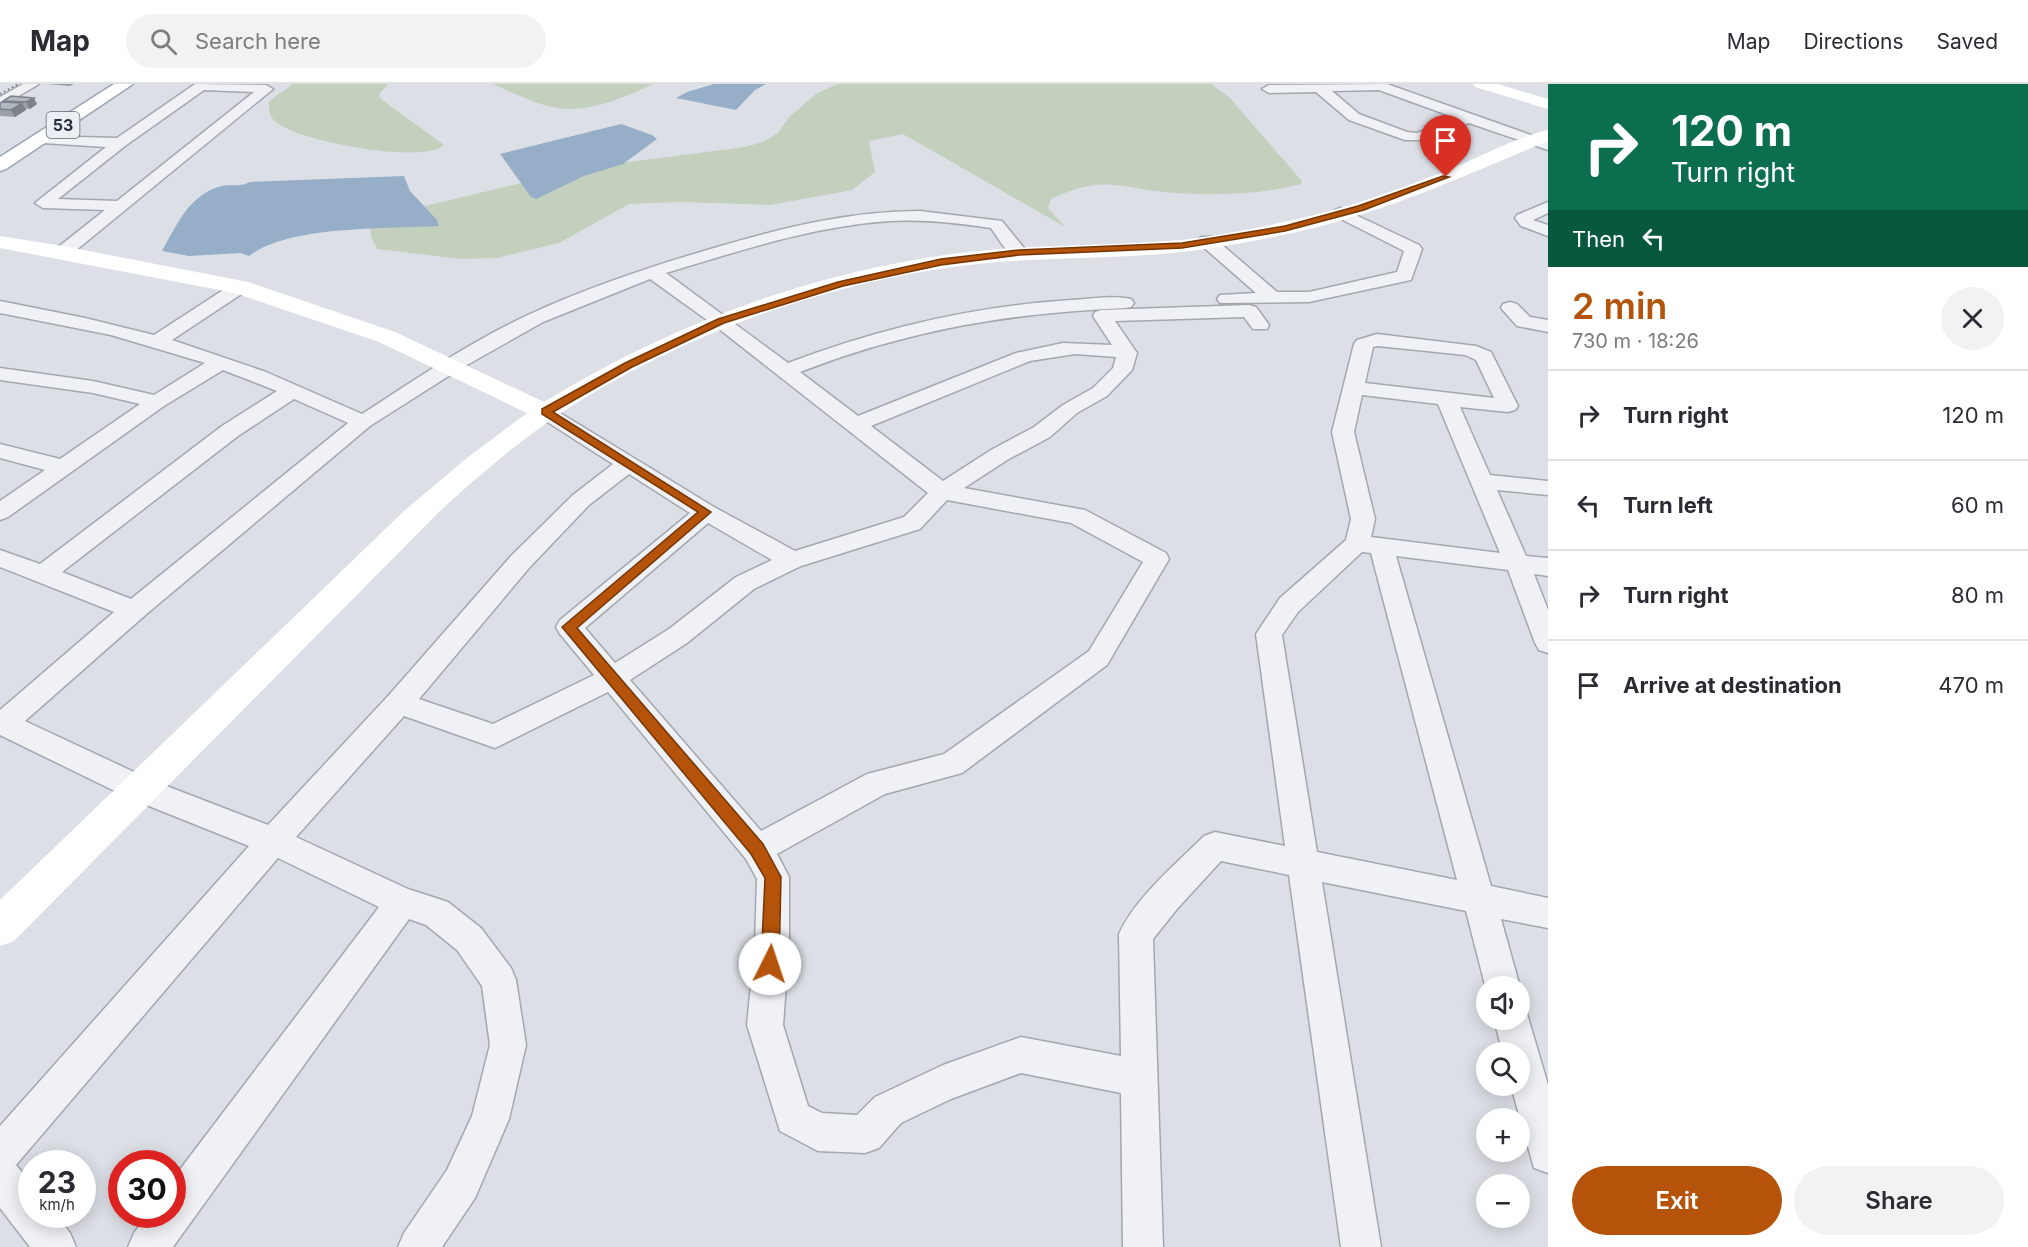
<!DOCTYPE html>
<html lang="en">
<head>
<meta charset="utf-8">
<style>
	:root { --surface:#fff; --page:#f2f2f3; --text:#2b2b33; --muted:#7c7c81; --line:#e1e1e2; --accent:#b45309 }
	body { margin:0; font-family:Inter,sans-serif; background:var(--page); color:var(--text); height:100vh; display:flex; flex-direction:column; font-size:22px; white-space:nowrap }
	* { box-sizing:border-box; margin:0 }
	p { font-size:20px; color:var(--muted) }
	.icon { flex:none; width:33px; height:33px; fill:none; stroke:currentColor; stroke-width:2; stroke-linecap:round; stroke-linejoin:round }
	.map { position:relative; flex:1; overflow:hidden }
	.panel { display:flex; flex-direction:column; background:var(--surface); width:480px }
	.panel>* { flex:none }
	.hud { background:#0b6e4f; color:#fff; overflow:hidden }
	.fabs { position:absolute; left:1476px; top:892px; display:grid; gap:12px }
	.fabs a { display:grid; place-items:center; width:54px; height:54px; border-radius:50%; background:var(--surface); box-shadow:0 3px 15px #0003; font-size:30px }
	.speed { position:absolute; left:18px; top:1066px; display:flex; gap:12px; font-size:30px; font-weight:700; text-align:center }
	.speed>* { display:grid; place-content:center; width:78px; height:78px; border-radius:50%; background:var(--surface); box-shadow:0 3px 15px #0003; line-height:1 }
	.speed small { font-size:15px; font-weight:400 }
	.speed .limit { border:9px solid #d22; background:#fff; color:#111 }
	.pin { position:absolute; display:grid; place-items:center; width:51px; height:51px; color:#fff; margin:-62px -26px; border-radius:50% 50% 50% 0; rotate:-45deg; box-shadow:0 0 6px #0007 }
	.pin .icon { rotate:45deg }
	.me { position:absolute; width:66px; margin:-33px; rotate:4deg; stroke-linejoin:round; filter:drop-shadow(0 0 4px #0008) }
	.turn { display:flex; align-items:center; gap:21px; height:126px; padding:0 24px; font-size:27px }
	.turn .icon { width:78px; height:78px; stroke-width:2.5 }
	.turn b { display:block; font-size:42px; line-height:51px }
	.then { display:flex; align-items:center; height:57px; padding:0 24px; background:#0003; gap:12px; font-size:22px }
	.round { display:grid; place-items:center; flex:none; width:63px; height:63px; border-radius:32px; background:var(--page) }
	.headline { display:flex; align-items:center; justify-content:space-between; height:102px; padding:0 24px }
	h1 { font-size:36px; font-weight:600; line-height:45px; color:var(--accent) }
	.action { display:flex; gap:12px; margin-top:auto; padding:12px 24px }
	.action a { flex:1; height:69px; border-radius:36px; background:var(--accent); color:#fff; font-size:24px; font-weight:600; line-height:69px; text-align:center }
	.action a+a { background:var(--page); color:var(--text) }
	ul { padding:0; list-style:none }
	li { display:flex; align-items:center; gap:18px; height:90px; padding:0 24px; border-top:2px solid var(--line) }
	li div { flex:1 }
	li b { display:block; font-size:22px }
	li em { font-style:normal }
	header { display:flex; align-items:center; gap:36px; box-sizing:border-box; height:84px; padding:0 30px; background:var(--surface); border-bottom:2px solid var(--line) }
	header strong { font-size:28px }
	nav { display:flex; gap:33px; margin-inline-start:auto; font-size:21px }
	.search { width:420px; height:54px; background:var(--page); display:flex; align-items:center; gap:15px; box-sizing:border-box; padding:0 21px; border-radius:33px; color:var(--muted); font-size:22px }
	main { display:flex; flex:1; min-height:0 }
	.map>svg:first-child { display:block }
	.green { fill:#c2d0bd }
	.water { fill:#96aec7 }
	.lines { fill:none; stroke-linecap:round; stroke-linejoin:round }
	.street-casing { stroke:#a2a7b0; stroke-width:3 }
	.primary-casing { stroke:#9ba4b2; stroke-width:3 }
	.street { fill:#eff1f5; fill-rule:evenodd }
	.secondary { fill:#fff; fill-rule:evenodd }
	.primary { fill:#fff; fill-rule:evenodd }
	.rail { stroke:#768090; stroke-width:2; stroke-dasharray:1.5 3; stroke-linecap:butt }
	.wall { fill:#9a9fa8 }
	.shaded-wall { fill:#7d8288 }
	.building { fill:#b3b9c3; stroke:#7d8288; stroke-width:1.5 }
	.route { fill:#b45309; stroke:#753606; stroke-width:1.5 }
	.labels { text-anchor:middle; stroke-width:4.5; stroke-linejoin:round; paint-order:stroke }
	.shield { fill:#ebeff4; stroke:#616874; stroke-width:1.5 }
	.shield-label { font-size:16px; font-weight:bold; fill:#262e3d }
</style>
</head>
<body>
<header>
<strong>Map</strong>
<div class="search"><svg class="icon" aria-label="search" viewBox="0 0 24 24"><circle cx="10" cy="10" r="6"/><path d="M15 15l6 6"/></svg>Search here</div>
<nav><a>Map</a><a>Directions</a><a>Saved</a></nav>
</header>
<main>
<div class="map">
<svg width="1548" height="1163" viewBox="0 0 1548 1163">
	<rect width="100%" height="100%" fill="#dce0e6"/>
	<path class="green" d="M293 0H388L379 10 381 15 444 61C424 81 297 57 276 38 269 33 269 25 269 17Z
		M492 0H653C625 13 590 29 558 24 536 21 513 8 492 0Z
		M837 0H1211L1229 13 1301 96V100C1260 111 1205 112 1163 108 1112 102 1102 92 1051 115L1048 124 1065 143 903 50 869 57 875 88 852 106 770 121 680 118 629 120 559 159 497 174 460 175 377 165 371 153 370 142 404 127 589 83 745 63 763 58 778 49 789 33 816 10Z"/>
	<path class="water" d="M714 0H766L755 6 736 26 676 14 687 8Z
		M621 40 652 51 657 55 623 80 584 92 536 115 531 113 500 70Z
		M404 92 410 107 437 136 439 142C388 145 289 141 249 172L241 169 189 172 162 167C177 141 189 110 222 102 231 100 241 103 250 98Z"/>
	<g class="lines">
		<defs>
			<path id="street" d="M23 0H39L0 23V13Z
				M195 0 266 1 273 5 69 172H57L54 168 57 164 105 126 43 124 35 119 106 63 43 59 38 58 36 55 38 52 117 54ZM204 6 254 8 117 117 58 115 125 62Z
				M1387 0 1548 57V66L1469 39 1423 56H1405L1349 36 1316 8 1269 9 1262 5 1269 1ZM1379 6 1456 34 1417 49 1407 48 1359 30 1332 7Z
				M1548 118V129L1533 136 1548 141V152L1521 142 1515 134 1517 131Z
				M1341 124 1419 161 1422 165 1411 196 1309 218 1220 219 1217 215 1220 211 1256 209 1201 161 1199 157 1201 153H1213L1277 208H1309L1397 188 1404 167 1335 132 1333 129 1335 126Z
				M920 127 1002 137 1028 169 1025 173C1009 177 1000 156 991 144 957 139 923 135 890 137 813 142 739 167 666 189L788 279C880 244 974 222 1072 216 1091 215 1113 211 1131 215L1134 219 1131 223 1125 224C1008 229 909 246 800 288L858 332 1016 269 1063 259 1112 261 1093 232 1095 228 1102 226 1249 221 1256 223 1269 241 1267 245H1253L1244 233 1115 237 1137 269 1132 286 1107 312 1077 329 1050 353 1007 376 964 404 1085 426 1166 469 1169 475 1107 581 962 689 885 710 777 770 789 793V860L783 941 808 1022 822 1029 857 1031 875 1013 943 981 1021 953 1121 972 1119 850C1135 814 1176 780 1204 752L1215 748 1285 762 1256 550 1280 514 1346 456 1351 435 1332 348 1354 260 1357 256 1377 250 1476 262 1491 268 1518 322 1515 326 1508 328 1460 323 1490 391 1548 397V411L1497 406 1526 472 1548 474V492L1534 490 1548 526V569L1539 566 1535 559 1508 486 1396 472 1491 802 1548 814V844L1501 835 1520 903V905V903H1486V905L1466 827 1322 798 1381 1163H1341L1289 791 1221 777 1177 825 1153 855 1163 1163H1123L1121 1009 1021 989 951 1015 901 1039 879 1064 865 1069 818 1067 780 1047 747 941 755 860 757 795 746 775 608 608 495 664 404 632 296 753 408 805 448 818 481 844 511 884 516 896 526 961 509 1035 475 1114 442 1163H398L404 1149 447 1086 472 1032 490 961 482 902 457 866 426 841 409 835 173 1163H128L134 1149 147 1131H172V1096L379 823 278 774 16 1081 32 1100V1131H56L70 1149 76 1163H30L0 1124V1042L249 762 129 714 0 651V626L114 528 0 483V466L40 480 222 342 277 307 223 286 164 322 8 433 0 436V417L45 386 0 374V360L60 375 140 320 93 309 0 296V284L93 297 154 311 205 279 111 251 0 229V217L85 234 154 251 234 199H246L249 203 246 207 172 256 266 288 362 330C416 295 471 257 530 230 589 203 652 182 714 164 781 144 850 127 920 127ZM650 195 714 241 928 409 904 433 795 467 714 423 552 324 545 322 538 324 535 328 538 332 613 380 573 411 511 472 389 611 268 741 151 696 25 637 143 533 370 342 458 286 543 238ZM1378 262 1465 271 1476 276 1494 314 1365 299 1373 263ZM1075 270 1116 273 1113 284 1093 304 1063 321 1034 343 991 366 943 397 871 342 1030 277ZM1362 311 1438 320 1500 469 1371 453 1375 435 1354 348ZM294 315 348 339 131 515 62 488 238 352ZM629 390 690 429 560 536 556 543 560 550 594 591 493 640 419 615 529 484 589 421ZM947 416 1071 439 1143 478 1089 567 944 670 867 690 761 747 630 596 687 559 754 505 801 482 920 445ZM708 439 772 476 736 493 669 545 615 579 585 544ZM1362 468 1371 469 1457 796 1317 768 1282 551 1298 528Z
				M1510 218 1517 220 1530 233 1548 236V248L1517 242 1501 224 1503 220Z
				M1520 921 1525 923 1548 1001V1089L1534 1084 1511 1002H1520V969H1503L1494 936H1520Z"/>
			<path id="primary" d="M114 0H133L6 85 0 87V73Z"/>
		</defs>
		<use href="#street" class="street-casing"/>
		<use href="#primary" class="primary-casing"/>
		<use href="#street" class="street"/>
		<path class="secondary" d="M1473 0H1498L1548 15V25L1475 3Z
			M1548 46V57C1485 83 1423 111 1359 131 1313 146 1266 155 1219 163 1136 177 1051 171 968 181 827 198 680 251 561 329 518 358 478 392 440 427L14 857 0 862V816L404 427 467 374 527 329 379 258 235 209 0 164V152L63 162 248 198 395 248 544 318C672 239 820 185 969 168 1039 160 1110 162 1180 156 1213 153 1246 146 1279 139 1341 127 1401 105 1460 81 1488 69 1518 53 1548 46Z"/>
		<use href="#primary" class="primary"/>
		<path class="rail" d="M0 10 18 0"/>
	</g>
	<path class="wall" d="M47 0H74L70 2Z
		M11 12 37 20 30 25H25L26 26 15 33 0 32V19L4 18 3 17Z"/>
	<path class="shaded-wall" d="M34 14 37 20 30 25 26 18Z
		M22 19 26 26 15 33 11 26Z"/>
	<path class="building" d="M11 12 34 14 26 18 3 17Z
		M2 18 22 19 11 26 0 25V19Z"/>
	<path class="route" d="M1443 92 1449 93 1364 126 1285 147 1182 164 1019 171 941 181 843 202 724 239 632 283 553 328 711 428 577 544 763 760 781 793 779 880 776 886 770 888 764 886 761 880 765 794 751 770 562 543 698 428 542 330V325L625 279 718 235 838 198 941 175 1019 166 1182 159 1285 142 1358 122Z"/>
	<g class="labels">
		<rect class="shield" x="46.5" y="28" width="33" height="26" rx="4.5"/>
		<g class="shield-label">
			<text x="63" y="47">53</text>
		</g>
	</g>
</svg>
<div class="fabs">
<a><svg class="icon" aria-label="sound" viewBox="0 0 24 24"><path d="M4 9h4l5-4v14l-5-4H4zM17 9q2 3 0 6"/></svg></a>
<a><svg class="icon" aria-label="search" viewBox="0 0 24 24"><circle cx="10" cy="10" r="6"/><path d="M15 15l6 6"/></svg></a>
<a>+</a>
<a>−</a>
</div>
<div class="speed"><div>23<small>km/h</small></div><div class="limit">30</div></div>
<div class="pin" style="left:1446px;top:93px;background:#d93025"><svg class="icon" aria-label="arrive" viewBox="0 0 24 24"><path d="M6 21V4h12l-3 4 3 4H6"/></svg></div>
<svg class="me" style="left:770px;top:880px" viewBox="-20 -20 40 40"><circle r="19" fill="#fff"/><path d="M0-13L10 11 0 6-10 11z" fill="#b45309"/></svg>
</div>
<section class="panel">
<div class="hud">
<div class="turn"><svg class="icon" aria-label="right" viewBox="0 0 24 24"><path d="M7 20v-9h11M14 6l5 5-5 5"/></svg><div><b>120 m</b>Turn right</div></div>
<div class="then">Then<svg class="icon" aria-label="left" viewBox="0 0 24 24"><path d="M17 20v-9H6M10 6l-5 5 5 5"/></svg></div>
</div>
<div class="headline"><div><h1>2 min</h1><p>730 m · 18:26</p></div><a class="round"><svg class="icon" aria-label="close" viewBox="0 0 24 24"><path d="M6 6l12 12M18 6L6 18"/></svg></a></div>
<ul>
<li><svg class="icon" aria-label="right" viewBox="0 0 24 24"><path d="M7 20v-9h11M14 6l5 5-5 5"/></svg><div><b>Turn right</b></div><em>120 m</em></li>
<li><svg class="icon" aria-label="left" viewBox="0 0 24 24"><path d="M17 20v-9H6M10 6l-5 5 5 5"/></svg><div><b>Turn left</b></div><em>60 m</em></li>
<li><svg class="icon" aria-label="right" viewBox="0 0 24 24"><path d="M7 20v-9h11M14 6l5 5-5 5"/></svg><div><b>Turn right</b></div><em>80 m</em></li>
<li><svg class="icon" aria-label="arrive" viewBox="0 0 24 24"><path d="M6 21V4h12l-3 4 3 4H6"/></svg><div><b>Arrive at destination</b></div><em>470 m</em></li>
</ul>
<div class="action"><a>Exit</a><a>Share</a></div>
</section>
</main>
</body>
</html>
